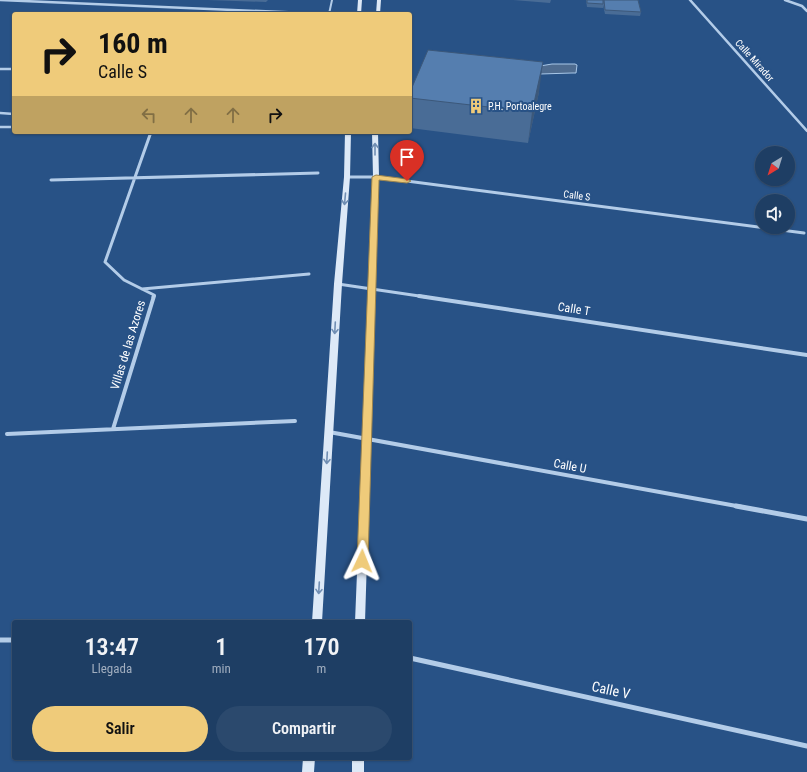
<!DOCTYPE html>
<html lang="es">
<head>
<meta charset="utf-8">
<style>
	:root { --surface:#1e3e64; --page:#2b496d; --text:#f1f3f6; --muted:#a1aebf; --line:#3c5778; --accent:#efcb7a }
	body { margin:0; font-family:"Roboto Condensed",sans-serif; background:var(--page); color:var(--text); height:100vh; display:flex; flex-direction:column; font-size:15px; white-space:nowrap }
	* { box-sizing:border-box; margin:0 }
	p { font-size:13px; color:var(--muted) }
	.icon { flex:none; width:22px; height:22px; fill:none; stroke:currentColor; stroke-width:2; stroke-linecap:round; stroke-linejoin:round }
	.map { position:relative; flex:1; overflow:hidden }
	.panel { position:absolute; left:12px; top:620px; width:400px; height:140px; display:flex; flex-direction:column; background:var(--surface); border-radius:4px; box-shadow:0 1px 3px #0004,0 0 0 1px var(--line) }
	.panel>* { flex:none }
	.hud { position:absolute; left:12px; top:12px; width:400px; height:122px; border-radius:4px; box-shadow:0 1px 3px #0004,0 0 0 1px var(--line); background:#efcb7a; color:#111; overflow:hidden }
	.needle { width:26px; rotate:218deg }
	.tools { position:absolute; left:755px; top:146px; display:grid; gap:8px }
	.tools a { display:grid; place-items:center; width:40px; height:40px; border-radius:50%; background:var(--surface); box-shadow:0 1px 3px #0004,0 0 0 1px var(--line); font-size:20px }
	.pin { position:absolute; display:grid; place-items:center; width:34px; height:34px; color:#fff; margin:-41px -17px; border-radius:50% 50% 50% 0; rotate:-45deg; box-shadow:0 0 4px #0007 }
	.pin .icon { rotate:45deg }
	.me { position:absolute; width:44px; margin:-22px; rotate:2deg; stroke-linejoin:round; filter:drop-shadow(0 0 3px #0008) }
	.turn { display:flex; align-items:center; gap:14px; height:84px; padding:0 20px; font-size:18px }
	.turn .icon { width:52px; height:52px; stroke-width:2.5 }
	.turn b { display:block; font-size:28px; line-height:34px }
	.lanes { display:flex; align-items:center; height:38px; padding:0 20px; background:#0003; justify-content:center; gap:20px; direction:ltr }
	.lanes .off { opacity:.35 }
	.eta { display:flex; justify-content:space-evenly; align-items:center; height:68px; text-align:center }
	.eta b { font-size:24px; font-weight:600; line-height:28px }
	.primary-button { display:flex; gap:8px; margin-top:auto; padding:8px 20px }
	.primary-button a { flex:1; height:46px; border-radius:24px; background:var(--accent); color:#111; font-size:16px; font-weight:600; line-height:46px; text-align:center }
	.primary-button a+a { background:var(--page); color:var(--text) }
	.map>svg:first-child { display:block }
	.water { fill:#4f6c90; stroke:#a8c7e8 }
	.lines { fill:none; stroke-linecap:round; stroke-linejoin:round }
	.lane { stroke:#b3cce8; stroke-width:2 }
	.street-far3 { stroke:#b3cce8; stroke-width:2.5 }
	.street-far2 { stroke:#b3cce8; stroke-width:3 }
	.street-far1 { stroke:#b3cce8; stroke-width:4 }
	.street { stroke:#b3cce8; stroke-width:5 }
	.secondary { fill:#dde9f7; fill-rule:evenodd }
	.wall { fill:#496c96 }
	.shaded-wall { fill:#3c587a }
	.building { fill:#557eaf; stroke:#3c587a }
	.oneway { stroke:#708eb3 }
	.route { fill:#efcb7a; stroke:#9b844f }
	.labels { text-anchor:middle; stroke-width:4; stroke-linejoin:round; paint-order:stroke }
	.far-street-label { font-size:10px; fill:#fff; stroke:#285286 }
	.far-poi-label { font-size:10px; fill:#fff; stroke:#285286; text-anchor:start }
	.street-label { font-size:12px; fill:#fff; stroke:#285286 }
	.near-street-label { font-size:14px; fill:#fff; stroke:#285286 }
</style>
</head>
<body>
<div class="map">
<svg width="807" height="772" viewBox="0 0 807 772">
	<rect width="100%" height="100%" fill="#285286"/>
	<path class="water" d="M552 64H575L577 65 576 73H572L540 74 534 67Z"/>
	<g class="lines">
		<path class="lane" d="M329 14 332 0"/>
		<path class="street-far3" d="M0 0 329 14
			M690 0 807 131
			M785 0 802 6 807 11
			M0 69H14
			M0 113 14 114
			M0 127H14"/>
		<path class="street-far2" d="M151 132 105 262 124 280 154 295 153 297
			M347 177H376L804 233
			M51 180 318 173
			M338 284 426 297
			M142 289 309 274"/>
		<path class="street-far1" d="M419 296 807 355
			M113 429 154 296
			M329 432 742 507
			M7 434 295 421"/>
		<path class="street" d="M736 506 807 519
			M0 640H14
			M410 658 807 746"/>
		<path class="secondary" d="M358 0H362L361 14H357Z
			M377 0H381L380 14H376Z
			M345 132H351L350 177 342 284 322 622H312L334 284 344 177Z
			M372 132H378L379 177 365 622H355L373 177Z
			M303 758H315L314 772H302Z
			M352 758H364V772H352Z"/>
	</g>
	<path class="wall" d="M207 0H268L266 2Z
		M513 0H551L550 3Z
		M586 0H638L641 12 640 16 605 14 603 5V8L587 7Z
		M410 92H539L528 143 410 128Z"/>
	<path class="shaded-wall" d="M543 62 539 92 528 143 532 112Z"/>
	<path class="building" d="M587 0H603V4L587 3Z
		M604 0H638L641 12 605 10Z
		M428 50 543 62 532 112 410 98V92Z"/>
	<defs><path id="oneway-shaft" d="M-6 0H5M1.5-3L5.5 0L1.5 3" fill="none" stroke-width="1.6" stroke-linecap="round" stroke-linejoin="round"/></defs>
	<g class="oneway">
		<use href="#oneway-shaft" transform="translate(375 149) rotate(-90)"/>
		<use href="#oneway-shaft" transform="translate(345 199) rotate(95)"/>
		<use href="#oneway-shaft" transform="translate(335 328) rotate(93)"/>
		<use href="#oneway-shaft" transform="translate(327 458) rotate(93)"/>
		<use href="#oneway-shaft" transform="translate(319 588) rotate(93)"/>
	</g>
	<path class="route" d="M376 175 407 179 411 181 407 183 379 180 368 561 366 564 362 566 359 564 357 561 372 177Z"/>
	<defs>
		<symbol id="building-bare" viewBox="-9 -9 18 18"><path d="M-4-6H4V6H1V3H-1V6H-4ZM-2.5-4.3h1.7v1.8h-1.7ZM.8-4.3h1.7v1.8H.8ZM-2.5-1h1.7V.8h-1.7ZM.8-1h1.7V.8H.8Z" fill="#efcb7a" stroke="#285286" stroke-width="2.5" paint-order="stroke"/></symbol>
	</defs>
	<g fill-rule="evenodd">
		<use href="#building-bare" x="465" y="95" width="22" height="22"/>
	</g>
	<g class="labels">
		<g class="far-street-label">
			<text transform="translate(755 60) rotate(48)" y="4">Calle Mirador</text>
			<text transform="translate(577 195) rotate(7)" y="4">Calle S</text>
		</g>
		<g class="far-poi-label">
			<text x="488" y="110">P.H. Portoalegre</text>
		</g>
		<g class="street-label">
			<text transform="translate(574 309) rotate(9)" y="4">Calle T</text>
			<text transform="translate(128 345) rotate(-73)" y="4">Villas de las Azores</text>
			<text transform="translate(570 466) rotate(10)" y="4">Calle U</text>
		</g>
		<g class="near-street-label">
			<text transform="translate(611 690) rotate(12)" y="5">Calle V</text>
		</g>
	</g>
</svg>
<div class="tools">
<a><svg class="needle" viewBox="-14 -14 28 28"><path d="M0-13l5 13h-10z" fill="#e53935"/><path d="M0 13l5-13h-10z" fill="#a1aebf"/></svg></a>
<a><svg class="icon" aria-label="sound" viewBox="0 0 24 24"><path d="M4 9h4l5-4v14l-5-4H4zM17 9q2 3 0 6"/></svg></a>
</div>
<div class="pin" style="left:407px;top:181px;background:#d93025"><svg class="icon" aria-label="arrive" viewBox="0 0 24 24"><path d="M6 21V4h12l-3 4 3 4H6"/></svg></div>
<svg class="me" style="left:362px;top:561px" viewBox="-20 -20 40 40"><path d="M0-17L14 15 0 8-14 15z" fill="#efcb7a" stroke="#fff" stroke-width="4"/></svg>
<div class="hud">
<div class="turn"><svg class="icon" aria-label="right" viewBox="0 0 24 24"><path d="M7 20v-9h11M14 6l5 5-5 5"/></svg><div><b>160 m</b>Calle S</div></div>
<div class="lanes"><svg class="icon off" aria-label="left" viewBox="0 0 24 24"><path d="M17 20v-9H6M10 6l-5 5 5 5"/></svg><svg class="icon off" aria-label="ahead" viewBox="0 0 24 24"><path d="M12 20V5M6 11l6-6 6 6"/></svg><svg class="icon off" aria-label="ahead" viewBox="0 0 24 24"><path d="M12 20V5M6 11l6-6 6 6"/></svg><svg class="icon" aria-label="right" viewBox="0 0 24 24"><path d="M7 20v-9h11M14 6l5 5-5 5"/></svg></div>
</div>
<section class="panel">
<div class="eta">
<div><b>13:47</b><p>Llegada</p></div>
<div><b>1</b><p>min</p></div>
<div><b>170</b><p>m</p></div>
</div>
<div class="primary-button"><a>Salir</a><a>Compartir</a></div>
</section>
</div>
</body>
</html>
